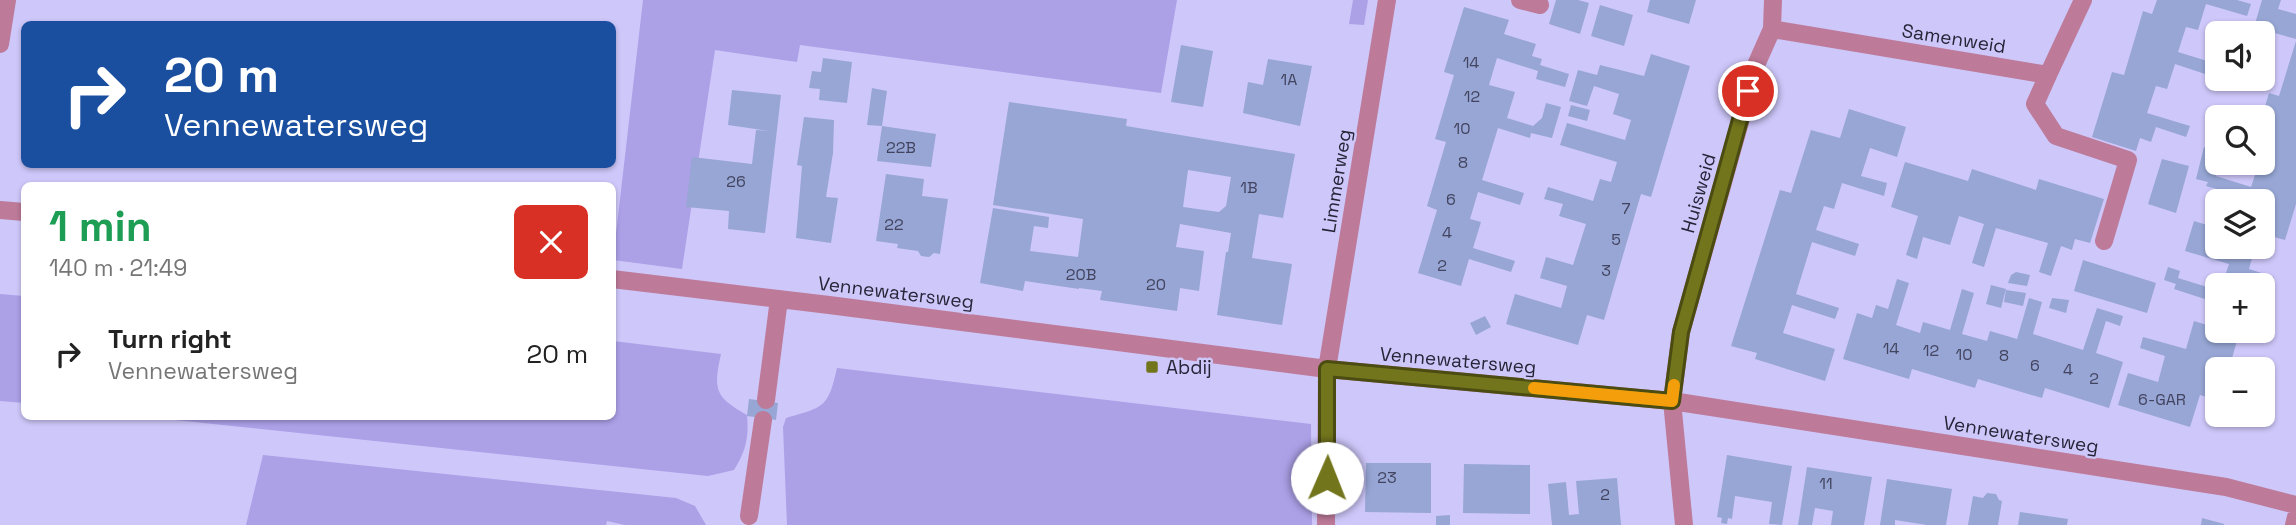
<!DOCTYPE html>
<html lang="en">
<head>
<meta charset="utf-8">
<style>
	:root { --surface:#fff; --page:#f2f2f2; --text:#222; --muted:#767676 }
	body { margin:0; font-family:"Space Grotesk",sans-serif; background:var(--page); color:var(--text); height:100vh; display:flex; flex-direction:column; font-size:26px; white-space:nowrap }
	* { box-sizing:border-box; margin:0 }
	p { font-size:23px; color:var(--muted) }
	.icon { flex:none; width:38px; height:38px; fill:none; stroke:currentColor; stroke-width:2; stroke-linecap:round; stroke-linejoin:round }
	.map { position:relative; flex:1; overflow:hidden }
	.panel { position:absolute; left:21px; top:182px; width:595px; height:238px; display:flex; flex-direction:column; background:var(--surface); border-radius:10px; box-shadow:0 2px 5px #0004 }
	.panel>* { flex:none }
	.top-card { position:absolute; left:21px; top:21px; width:595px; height:147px; border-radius:10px; box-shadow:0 2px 5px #0004; background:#1a4fa0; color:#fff; overflow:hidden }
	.fabs { position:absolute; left:2205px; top:21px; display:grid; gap:14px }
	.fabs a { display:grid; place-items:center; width:70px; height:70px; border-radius:10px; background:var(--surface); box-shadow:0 2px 5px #0004; font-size:35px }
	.pin { position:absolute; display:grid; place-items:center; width:60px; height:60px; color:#fff; margin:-30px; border:4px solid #fff; border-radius:50%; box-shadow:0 2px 7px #0007 }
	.me { position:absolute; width:77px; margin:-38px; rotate:1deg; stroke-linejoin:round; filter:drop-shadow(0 0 5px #0008) }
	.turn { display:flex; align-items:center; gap:24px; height:147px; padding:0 28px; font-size:32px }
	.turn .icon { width:91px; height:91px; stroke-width:2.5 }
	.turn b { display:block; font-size:49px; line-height:60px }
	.round { display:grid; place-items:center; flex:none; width:74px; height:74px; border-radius:10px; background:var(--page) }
	.summary { display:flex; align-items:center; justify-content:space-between; height:119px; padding:0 28px }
	h1 { font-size:42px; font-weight:600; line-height:52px; color:#1e9e55 }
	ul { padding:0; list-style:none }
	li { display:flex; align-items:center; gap:21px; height:105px; padding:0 28px }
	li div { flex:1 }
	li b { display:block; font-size:26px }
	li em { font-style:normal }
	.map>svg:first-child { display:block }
	.green { fill:#aca0e7 }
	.building { fill:#97a6d5; fill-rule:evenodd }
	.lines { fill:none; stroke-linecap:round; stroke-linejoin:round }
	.minor { stroke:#bd7a99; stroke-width:18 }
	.route-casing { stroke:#4b4c12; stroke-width:18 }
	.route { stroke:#73751c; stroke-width:12 }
	.slow { stroke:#f59e0b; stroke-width:12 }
	.poi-dot { fill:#73751c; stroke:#cec7fa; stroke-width:2.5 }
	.labels { text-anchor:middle; stroke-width:5; stroke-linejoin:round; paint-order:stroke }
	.number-label { font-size:16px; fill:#43445f }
	.street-label { font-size:19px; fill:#272438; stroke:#cec7fa }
	.poi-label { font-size:19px; fill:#272438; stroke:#cec7fa; text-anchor:start }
</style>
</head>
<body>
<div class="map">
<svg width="2296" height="525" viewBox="0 0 2296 525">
	<rect width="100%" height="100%" fill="#cec7fa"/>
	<path class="green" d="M643 0H1177L1161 93 800 45 797 62 715 50 682 269 613 260Z
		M1353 0H1368L1364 25 1349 24Z
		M0 294 24 296V403L0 401Z
		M613 341 721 354C713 390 715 397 747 415 749 437 746 451 734 470L708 476 147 417 612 416Z
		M837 368 1311 424 1312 525H787L783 427 786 418C824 407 828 408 837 368Z
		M263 455 676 498 695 506 706 525H625L607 521 606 525H246Z"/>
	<path class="building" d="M1556 0H1578L1589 3 1580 34 1549 24Z
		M1650 0H1696L1689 24 1647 12Z
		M2157 0H2237L2251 4 2247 16 2206 4 2198 30 2186 27 2178 52 2217 64V78L2175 64 2167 89 2156 86 2147 113 2190 126 2186 137 2156 127 2151 142 2140 138 2136 151 2092 137 2112 72 2124 75 2143 11 2152 14Z
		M2262 0H2281L2278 9 2296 14V39L2254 27Z
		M1600 5 1633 15 1624 46 1591 36Z
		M1464 7 1509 20 1504 34 1536 44 1532 56 1542 59 1540 65 1569 74 1565 87 1536 79 1538 71 1497 58 1489 85 1515 92 1507 118 1533 126 1542 118 1546 103 1561 107 1552 138 1531 133 1530 138 1498 128 1482 180 1524 193 1520 205 1478 192 1470 219 1481 222 1473 248 1515 261 1511 272 1469 259 1461 286 1418 273 1437 210 1427 206 1446 142 1435 139 1454 75 1444 72Z
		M2296 41V204L2285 240 2263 234V201H2247L2248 198 2206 186 2208 182 2196 179 2204 147 2217 151V163H2220L2216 176 2251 187 2259 163H2263V117H2254L2257 108 2264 110 2269 93 2279 96Z
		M1181 45 1213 51 1203 107 1171 102Z
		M1651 54 1690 66 1651 197 1641 194 1604 320 1587 315 1578 345 1506 324 1515 294 1561 308 1567 286 1540 278 1546 257 1573 265 1586 224 1559 216 1563 204 1544 199 1548 187 1593 201 1600 179 1611 182 1617 162 1560 145 1567 123 1625 140 1631 120 1613 114 1619 94 1594 86 1587 106 1569 101 1578 70 1597 75 1600 65 1644 76Z
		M823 58 852 62 847 103 819 100 820 89 809 88 812 71 821 72Z
		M1268 59 1312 66 1300 126 1243 113 1248 82 1263 85Z
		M2233 79H2257L2253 91 2232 84Z
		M872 88 887 91 882 126 867 125Z
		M732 90 781 95 765 233 728 229 729 211 686 207 692 157 752 164 756 130 769 131 728 125Z
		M1009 102 1127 119 1126 126 1295 154 1283 218 1259 214 1252 258 1292 264 1282 325 1217 315 1226 252H1228L1231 233 1180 224 1176 247 1204 251 1199 291 1180 288 1177 311 1100 300 1102 291 1079 288V289L1025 281 1023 291 980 283 993 208 1049 217 1048 228 1034 226 1030 251 1078 257 1083 219 993 205ZM1188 170 1231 177 1226 206 1219 212 1183 207Z
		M1571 105 1590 110 1587 121 1568 116Z
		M2219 106 2252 116V117H2216Z
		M1849 109 1906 127 1897 157 1870 148 1861 176 1887 183 1884 196 1842 183 1834 209 1824 206 1816 230 1859 244 1855 256 1812 242 1796 294 1839 308 1835 319 1792 305 1783 333 1835 349 1825 381 1755 359 1757 353 1731 346 1780 190 1791 193 1811 130 1840 138Z
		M804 117 834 120 833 153 826 197 838 198 831 243 796 238 802 166 797 165Z
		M882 126 936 134 931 167 877 161Z
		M2162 159 2189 166 2176 213 2148 204Z
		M1905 162 1968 181 1972 169 2036 190 2039 179 2104 199 2090 243 2075 239 2072 250 2061 246 2051 276 2039 272 2048 243 1996 228 1984 267 1972 263 1984 224 1959 216 1950 245 1923 237 1917 259 1906 255 1918 216 1891 207Z
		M886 174 924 179 922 196 948 199 940 254 934 253 929 257 921 256 918 251 897 248 898 244 876 241Z
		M2194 221 2217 228V247H2255L2249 269 2274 277 2263 312V285H2222L2229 264 2185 251Z
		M2083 260 2156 283 2147 313 2074 291Z
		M2168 267 2180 271 2178 278 2217 290V303L2174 289 2176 284 2164 280Z
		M2016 272 2030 275 2027 286 2008 283 2011 275Z
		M1897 279 1909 283 1896 325 1920 333 1923 322 1950 330 1962 289 1974 293 1962 334 1987 341 1990 331 2017 339 2029 298 2042 302 2033 334 2083 350 2097 308 2123 316 2120 326 2106 321 2096 353 2123 362 2109 408 2045 388 2042 398 1978 379 1975 388 1912 369 1909 379 1843 359 1857 313 1872 318 1876 305 1888 309Z
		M1991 285 2006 289 2001 308 1986 304Z
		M2006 290 2026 293 2023 306 2004 302Z
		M2052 298 2069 300 2066 313 2049 308Z
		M2217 304V331H2258L2254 342 2238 337 2229 369H2217V400L2200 395 2190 427 2118 405 2128 373 2158 382 2165 356 2140 348 2143 337 2186 349 2194 321 2210 326Z
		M1485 316 1491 327 1476 335 1470 323Z
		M749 399 778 403 776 420 747 416Z
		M1727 455 1792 466 1782 525 1769 524 1772 502 1735 496 1732 519 1728 518 1727 524 1721 523 1722 518 1717 517Z
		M1366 463H1431V513L1365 512Z
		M1464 464 1530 465V514L1463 513Z
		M1807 467 1872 477 1864 525H1831L1833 511 1815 508 1812 525H1798Z
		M1617 478 1621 525H1552L1548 484 1566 482 1569 515 1579 514 1576 481Z
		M1887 479 1952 489 1946 525H1927L1895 520V525H1880Z
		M1987 493 1996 494 1999 500 2002 501 1998 525H1968L1973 496 1983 498Z
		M2020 512 2068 519 2067 525H2018Z
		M1450 515V525H1436V516Z
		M2202 518 2224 524V525H2201Z"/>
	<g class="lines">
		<path class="minor" d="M1520 0 1540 5
			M1772 29 2048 75 2083 0
			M0 44 7 0
			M2048 75 2035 104 2056 136 2128 160 2104 241
			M0 210 24 212
			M612 279 829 305 1327 369 1672 401 2226 487 2296 505
			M766 400 779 299
			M749 516 763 420
			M1326 525 1327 369 1387 0
			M1684 525 1672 401 1681 332 1756 65 1772 29 1773 0
			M2294 525 2296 517"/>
	</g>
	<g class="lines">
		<defs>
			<path id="route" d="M1327 478V369L1672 401 1681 332 1748 91"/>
		</defs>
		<use href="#route" class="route-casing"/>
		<use href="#route" class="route"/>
		<path class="slow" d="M1534 388 1672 401 1674 385"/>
	</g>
	<rect class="poi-dot" x="1145" y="360" width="14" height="14" rx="3.5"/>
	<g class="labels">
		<g class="number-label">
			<text x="1471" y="68">14</text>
			<text x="1289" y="85">1A</text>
			<text x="1472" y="102">12</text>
			<text x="1462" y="134">10</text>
			<text x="901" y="153">22B</text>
			<text x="1463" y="168">8</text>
			<text x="736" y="187">26</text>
			<text x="1249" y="193">1B</text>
			<text x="1451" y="205">6</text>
			<text x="1626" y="214">7</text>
			<text x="894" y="230">22</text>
			<text x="1447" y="238">4</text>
			<text x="1616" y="245">5</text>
			<text x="1442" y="271">2</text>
			<text x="1606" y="276">3</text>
			<text x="1081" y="280">20B</text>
			<text x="1156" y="290">20</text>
			<text x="1891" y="354">14</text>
			<text x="1931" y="356">12</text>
			<text x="1964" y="360">10</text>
			<text x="2004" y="361">8</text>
			<text x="2035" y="371">6</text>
			<text x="2068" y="375">4</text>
			<text x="2094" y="384">2</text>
			<text x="2162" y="405">6-GAR</text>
			<text x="1387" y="483">23</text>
			<text x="1826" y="489">11</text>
			<text x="1605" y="500">2</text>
		</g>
		<g class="street-label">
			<text transform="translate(1954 38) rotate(9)" y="7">Samenweid</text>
			<text transform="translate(1336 181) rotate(-81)" y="7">Limmerweg</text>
			<text transform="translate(1698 193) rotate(-74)" y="7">Huisweid</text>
			<text transform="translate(896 292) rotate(7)" y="7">Vennewatersweg</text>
			<text transform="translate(1458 360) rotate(5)" y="7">Vennewatersweg</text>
			<text transform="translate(2021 434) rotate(9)" y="7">Vennewatersweg</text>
		</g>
		<g class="poi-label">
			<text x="1166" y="374">Abdij</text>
		</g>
	</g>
</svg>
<div class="fabs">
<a><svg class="icon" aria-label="sound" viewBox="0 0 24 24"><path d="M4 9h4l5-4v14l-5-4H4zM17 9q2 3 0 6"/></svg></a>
<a><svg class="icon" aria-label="search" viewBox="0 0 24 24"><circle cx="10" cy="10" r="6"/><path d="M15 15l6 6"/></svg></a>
<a><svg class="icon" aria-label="layers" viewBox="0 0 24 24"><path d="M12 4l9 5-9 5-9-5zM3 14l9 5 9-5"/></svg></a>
<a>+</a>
<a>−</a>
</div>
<div class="pin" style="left:1748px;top:91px;background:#d93025"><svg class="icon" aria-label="arrive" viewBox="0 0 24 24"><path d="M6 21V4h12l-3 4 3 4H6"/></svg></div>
<svg class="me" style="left:1327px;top:478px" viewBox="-20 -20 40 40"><circle r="19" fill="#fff"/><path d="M0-13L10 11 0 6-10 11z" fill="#73751c"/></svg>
<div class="top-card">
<div class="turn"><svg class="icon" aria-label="right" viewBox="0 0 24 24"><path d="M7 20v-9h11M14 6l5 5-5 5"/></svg><div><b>20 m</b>Vennewatersweg</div></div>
</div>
<section class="panel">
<div class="summary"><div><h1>1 min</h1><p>140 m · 21:49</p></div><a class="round" style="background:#d93025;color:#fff"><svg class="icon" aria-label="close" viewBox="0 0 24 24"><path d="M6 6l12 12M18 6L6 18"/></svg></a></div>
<ul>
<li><svg class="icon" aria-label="right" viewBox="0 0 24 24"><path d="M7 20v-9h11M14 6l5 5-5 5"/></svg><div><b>Turn right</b><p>Vennewatersweg</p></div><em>20 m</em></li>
</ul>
</section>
</div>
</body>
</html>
